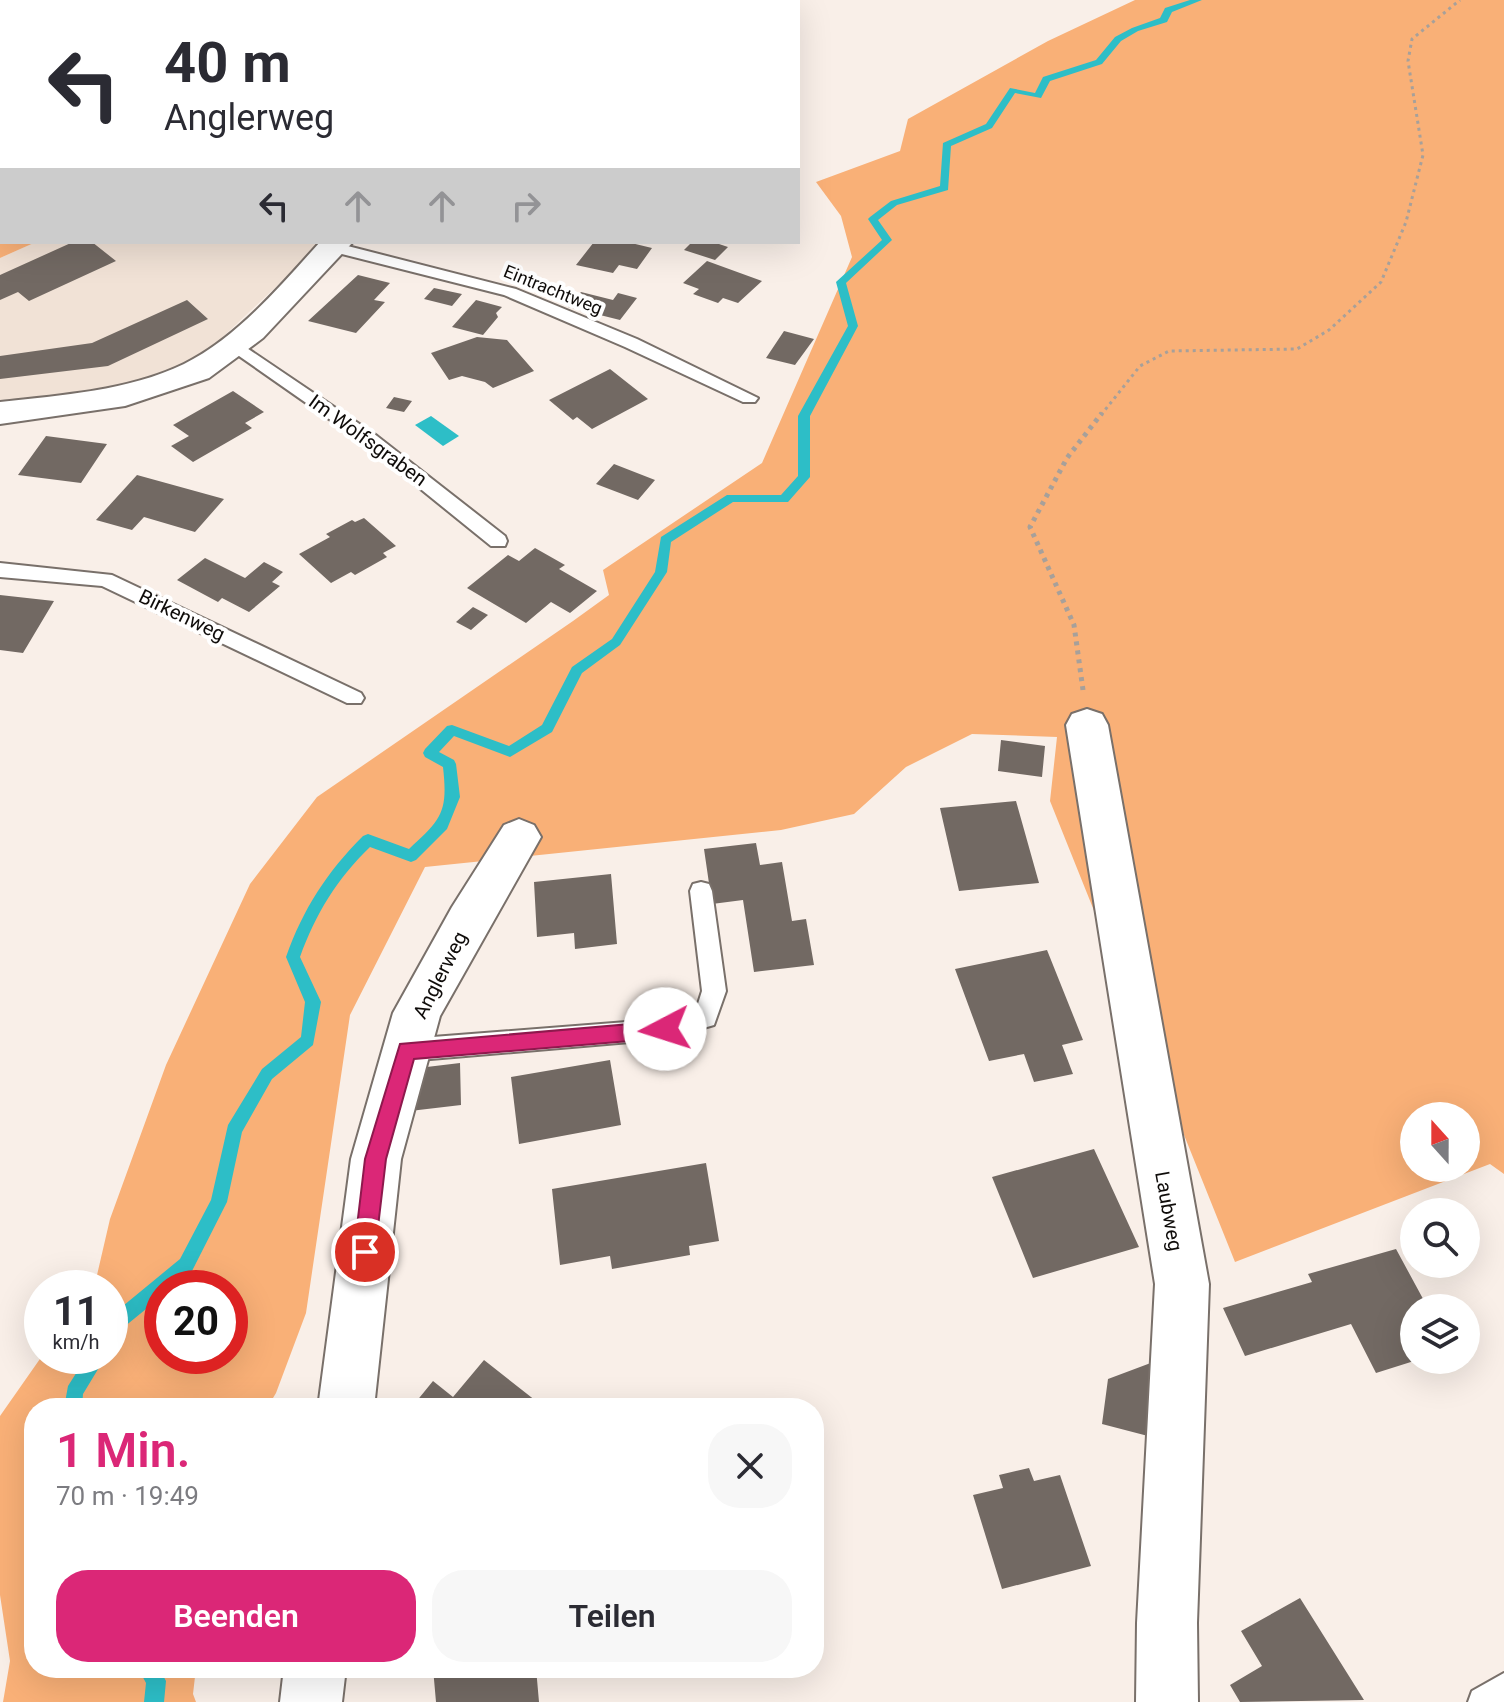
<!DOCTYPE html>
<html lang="de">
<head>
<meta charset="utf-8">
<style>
	:root { --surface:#fff; --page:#f7f7f7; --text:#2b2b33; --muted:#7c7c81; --accent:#db2777 }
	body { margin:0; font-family:Roboto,sans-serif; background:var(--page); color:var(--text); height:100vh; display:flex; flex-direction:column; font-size:30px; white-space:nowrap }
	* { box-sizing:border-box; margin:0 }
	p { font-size:26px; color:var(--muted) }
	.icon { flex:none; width:44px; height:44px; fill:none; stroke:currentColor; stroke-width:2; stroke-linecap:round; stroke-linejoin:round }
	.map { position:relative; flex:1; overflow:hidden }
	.sheet { position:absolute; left:24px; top:1398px; width:800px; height:280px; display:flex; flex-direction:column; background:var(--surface); border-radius:32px; box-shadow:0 8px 32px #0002 }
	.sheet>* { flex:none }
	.top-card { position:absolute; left:0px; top:0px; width:800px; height:244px; box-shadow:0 8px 32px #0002; background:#fff; color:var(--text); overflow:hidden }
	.needle { width:52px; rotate:339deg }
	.fabs { position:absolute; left:1400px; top:1102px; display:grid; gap:16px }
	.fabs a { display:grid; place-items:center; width:80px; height:80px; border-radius:50%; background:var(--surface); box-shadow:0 8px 32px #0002; font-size:40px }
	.speed { position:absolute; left:24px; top:1270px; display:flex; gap:16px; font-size:40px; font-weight:700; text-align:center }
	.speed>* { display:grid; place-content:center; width:104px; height:104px; border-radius:50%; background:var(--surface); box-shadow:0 8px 32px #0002; line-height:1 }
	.speed small { font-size:20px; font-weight:400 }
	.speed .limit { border:12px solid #d22; background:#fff; color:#111 }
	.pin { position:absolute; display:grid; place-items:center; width:68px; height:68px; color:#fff; margin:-34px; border:4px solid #fff; border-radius:50%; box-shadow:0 2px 8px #0007 }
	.me { position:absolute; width:88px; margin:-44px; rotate:265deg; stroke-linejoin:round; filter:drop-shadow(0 0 6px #0008) }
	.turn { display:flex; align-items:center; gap:28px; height:168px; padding:0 32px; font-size:36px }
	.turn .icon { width:104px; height:104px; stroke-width:2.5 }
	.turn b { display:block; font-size:56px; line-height:68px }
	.lanes { display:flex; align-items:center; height:76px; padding:0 32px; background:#0003; justify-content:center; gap:40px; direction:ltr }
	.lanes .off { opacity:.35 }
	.round { display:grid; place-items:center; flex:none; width:84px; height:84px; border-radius:32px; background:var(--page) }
	.summary { display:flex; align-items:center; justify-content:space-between; height:136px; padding:0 32px }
	h1 { font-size:48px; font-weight:600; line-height:60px; color:var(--accent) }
	.action { display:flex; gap:16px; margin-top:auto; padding:16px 32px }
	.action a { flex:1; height:92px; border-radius:32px; background:var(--accent); color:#fff; font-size:32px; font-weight:600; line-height:92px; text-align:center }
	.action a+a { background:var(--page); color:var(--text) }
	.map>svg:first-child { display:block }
	.built { fill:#f1e2d6 }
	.green { fill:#f9b077; fill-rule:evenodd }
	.water { fill:#2dbec7 }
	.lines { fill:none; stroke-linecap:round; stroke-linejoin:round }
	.stream { fill:#2dbec7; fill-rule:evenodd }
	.building { fill:#726963 }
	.service-casing { stroke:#79706a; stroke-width:4 }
	.minor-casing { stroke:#79706a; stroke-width:4 }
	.path-far1 { stroke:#a7a09a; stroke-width:3; stroke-dasharray:3 4; stroke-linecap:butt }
	.path { stroke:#a7a09a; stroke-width:5; stroke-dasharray:4 5; stroke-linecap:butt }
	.service { fill:#fff; fill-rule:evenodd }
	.minor { fill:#fff; fill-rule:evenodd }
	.route { fill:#db2777; stroke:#8e194d; stroke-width:2 }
	.labels { text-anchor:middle; stroke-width:8; stroke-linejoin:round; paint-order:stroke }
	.far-street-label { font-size:18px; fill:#0f0c0a; stroke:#fff }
	.street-label { font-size:20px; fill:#0f0c0a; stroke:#fff }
</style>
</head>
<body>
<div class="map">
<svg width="1504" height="1702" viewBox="0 0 1504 1702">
	<rect width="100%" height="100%" fill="#f9efe8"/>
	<path class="built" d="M36 242H323L208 351 158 378 86 396 0 405V258Z"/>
	<path class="green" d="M0 0H567L2 2V242H36L0 258Z
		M1135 0H1504V1174L1490 1164 1235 1262 1050 801 1057 737 972 734 906 767 854 814 781 830 425 867 350 1015 306 1313 276 1393 267 1408H34V1668H196L193 1694 196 1702H3L10 1661 0 1595V1416L42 1356H110V1288H94L110 1219 166 1065 250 884 317 797 573 621 609 595 603 570 762 463 852 257 841 216 816 182 900 151 908 119 1048 41ZM1414 1116H1466V1168H1414ZM162 1288H230V1356H162Z"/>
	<path class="water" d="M431 416 459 436 443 446 415 425Z"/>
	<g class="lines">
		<path class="stream" d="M1190 0H1202L1172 12 1167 22 1138 31 1121 41 1102 64 1050 81 1041 98 1015 93 992 128 951 146 948 190 897 205 878 220 892 240 846 283 858 326 810 416V477L788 502H733L671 542 667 572 620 645 582 673 552 732 510 757 454 736 439 752 454 760 456 764 460 797 447 829 416 860 411 862 370 847C337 879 316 913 300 957L321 1002 313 1045 272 1079 242 1132 227 1202 192 1271 171 1288H162V1296L124 1327 116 1340 110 1343 112 1315 180 1259 211 1200 228 1125 262 1069 301 1037 305 1002 286 957C303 909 327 872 363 836L368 834 409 849C442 819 448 812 443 767L425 757 423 753 425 749 447 726 452 725 509 746 542 725 572 667 612 639 655 572 661 537 727 495H781L798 476V416L848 326 836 282 882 240 868 219 870 217 891 201 940 186 943 143 986 124 1010 88 1035 93 1043 77 1096 60 1115 37 1132 28 1160 18 1165 8Z
			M87 1356H106L83 1394 82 1408H64L68 1386Z
			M138 1668H159L166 1681 164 1702H144L146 1683Z"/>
	</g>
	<path class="building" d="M73 242H92L116 261 29 301 18 292 0 300V275Z
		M594 242H627L652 248 637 269 619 265 613 273 576 265Z
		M692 242H713L728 247 715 260 684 250Z
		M707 261 762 281 738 303 723 298 718 303 693 294 699 289 683 283Z
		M358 275 390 283 374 300 385 302 356 333 308 321Z
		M434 288 462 294 452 306 424 299Z
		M581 292 613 300 618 293 637 298 620 320 568 307Z
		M187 300 208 319 108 366 0 379V356L92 343Z
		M476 300 502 307 496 313 498 317 483 335 452 327Z
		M784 331 814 339 795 365 766 358Z
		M477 337 507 340 534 371 493 388 485 382 462 376 449 380 431 353Z
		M610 369 648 399 592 429 577 417 573 420 549 400Z
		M233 391 264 412 245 423 252 428 193 462 171 446 189 436 173 425Z
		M394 397 412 401 404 412 386 408Z
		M46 436 107 444 81 483 18 475Z
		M614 464 655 480 638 500 596 484Z
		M137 475 224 499 195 532 144 517 132 530 96 520Z
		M364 518 396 546 383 553 387 557 355 575 351 572 331 583 299 554 330 537 326 534 352 520 355 522Z
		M535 548 565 565 559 569 597 591 570 613 551 602 526 623 467 588 508 555 519 561Z
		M205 558 245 578 264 562 283 572 272 582 280 586 249 612 222 598 218 602 177 580Z
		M0 595 54 601 23 653 0 650Z
		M473 607 488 615 471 630 456 622Z
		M1001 740 1045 746 1042 777 998 771Z
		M1016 801 1039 883 959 891 940 808Z
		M756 843 760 865 782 862 792 921 806 919 814 965 754 972 743 900 712 904 704 849Z
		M611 874 617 944 575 949 574 933 537 937 534 882Z
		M1047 950 1083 1040 1062 1045 1073 1074 1034 1082 1024 1054 989 1061 955 969Z
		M610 1060 621 1125 519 1144 511 1077Z
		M460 1063 461 1105 410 1111V1069Z
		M1094 1149 1139 1247 1033 1278 992 1177Z
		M706 1163 719 1241 689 1246 690 1255 612 1269 610 1256 560 1265 552 1189Z
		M1396 1249 1428 1308H1414V1361L1376 1373 1351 1324 1245 1356 1223 1308 1312 1282 1308 1274Z
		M484 1360 545 1408H411L433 1381 453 1397Z
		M1156 1361 1148 1436 1102 1424 1108 1379Z
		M1029 1468 1034 1481 1060 1475 1091 1566 1002 1589 973 1495 1003 1488 999 1475Z
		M1300 1598 1364 1700 1240 1702 1230 1685 1262 1666 1241 1631Z
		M433 1668H536L539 1702H436Z"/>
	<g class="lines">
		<defs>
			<path id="service" d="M332 242 516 289 637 339 758 398 755 402H743L625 347 504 295 326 250 324 247Z
				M235 340 377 436 505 536 507 541 505 546H491L365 444 229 349 227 345Z
				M0 563 112 575 361 693 364 698 361 703H347L102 586 0 577Z
				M701 882 709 884 712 891 726 991 714 1025 665 1039 407 1061 398 1058 395 1050 398 1042 407 1039 665 1019 696 1010 702 991 690 891 693 884Z
				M1504 1673V1702H1468L1472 1691Z"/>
			<path id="minor" d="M571 0H599L570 2Z
				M320 242H353L263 338 209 378 125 406 0 424V402C62 395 128 391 184 364 237 338 281 285 320 242Z
				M1087 709 1102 714 1108 725 1209 1284 1197 1623 1198 1702H1136L1137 1623 1155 1284 1066 725 1072 714Z
				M519 819 534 825 541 837 440 1016 401 1159 374 1408H318L351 1159 393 1013 452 907 504 825Z
				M284 1668H346L342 1702H280Z"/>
		</defs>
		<use href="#service" class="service-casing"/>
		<use href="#minor" class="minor-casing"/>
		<path class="path-far1" d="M1101 415 1140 366 1169 351 1297 349 1329 330 1381 282 1406 222 1423 155 1408 61 1412 39 1460 0"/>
		<path class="path" d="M1083 690 1074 625 1030 527 1067 458 1102 413"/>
		<use href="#service" class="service"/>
		<use href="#minor" class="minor"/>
	</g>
	<path class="route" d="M665 1021 672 1023 674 1029 672 1036 665 1038 414 1059 386 1159 375 1252 372 1260 365 1263 357 1260 354 1252 365 1159 400 1044Z"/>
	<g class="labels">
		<g class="far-street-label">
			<text transform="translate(553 290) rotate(22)" y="6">Eintrachtweg</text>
		</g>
		<g class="street-label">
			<text transform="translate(368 440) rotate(36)" y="7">Im Wolfsgraben</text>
			<text transform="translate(182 615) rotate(26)" y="7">Birkenweg</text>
			<text transform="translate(440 975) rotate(-63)" y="7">Anglerweg</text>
			<text transform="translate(1169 1211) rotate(80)" y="7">Laubweg</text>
		</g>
	</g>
</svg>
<div class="fabs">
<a><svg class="needle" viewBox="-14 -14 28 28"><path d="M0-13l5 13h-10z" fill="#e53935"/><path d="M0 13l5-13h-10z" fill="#7c7c81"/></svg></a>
<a><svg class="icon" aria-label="search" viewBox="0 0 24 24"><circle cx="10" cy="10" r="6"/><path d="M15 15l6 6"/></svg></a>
<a><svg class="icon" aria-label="layers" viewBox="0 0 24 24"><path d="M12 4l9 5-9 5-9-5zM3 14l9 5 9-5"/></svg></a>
</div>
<div class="speed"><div>11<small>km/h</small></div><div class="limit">20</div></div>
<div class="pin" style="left:365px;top:1252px;background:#d93025"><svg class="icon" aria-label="arrive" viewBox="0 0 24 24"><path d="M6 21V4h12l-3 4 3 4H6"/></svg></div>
<svg class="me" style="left:665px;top:1029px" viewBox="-20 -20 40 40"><circle r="19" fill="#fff"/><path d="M0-13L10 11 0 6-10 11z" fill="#db2777"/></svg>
<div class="top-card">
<div class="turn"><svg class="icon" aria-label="left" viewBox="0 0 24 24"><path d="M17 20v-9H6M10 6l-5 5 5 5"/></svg><div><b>40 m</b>Anglerweg</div></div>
<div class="lanes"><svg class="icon" aria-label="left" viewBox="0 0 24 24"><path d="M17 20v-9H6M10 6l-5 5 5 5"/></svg><svg class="icon off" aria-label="ahead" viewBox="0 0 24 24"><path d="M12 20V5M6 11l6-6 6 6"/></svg><svg class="icon off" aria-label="ahead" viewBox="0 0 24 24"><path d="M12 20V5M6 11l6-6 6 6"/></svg><svg class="icon off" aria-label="right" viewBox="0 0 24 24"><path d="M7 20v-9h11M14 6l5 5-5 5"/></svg></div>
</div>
<section class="sheet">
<div class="summary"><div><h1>1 Min.</h1><p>70 m · 19:49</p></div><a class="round"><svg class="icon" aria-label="close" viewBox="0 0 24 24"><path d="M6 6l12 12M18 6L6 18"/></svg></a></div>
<div class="action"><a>Beenden</a><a>Teilen</a></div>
</section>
</div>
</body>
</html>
